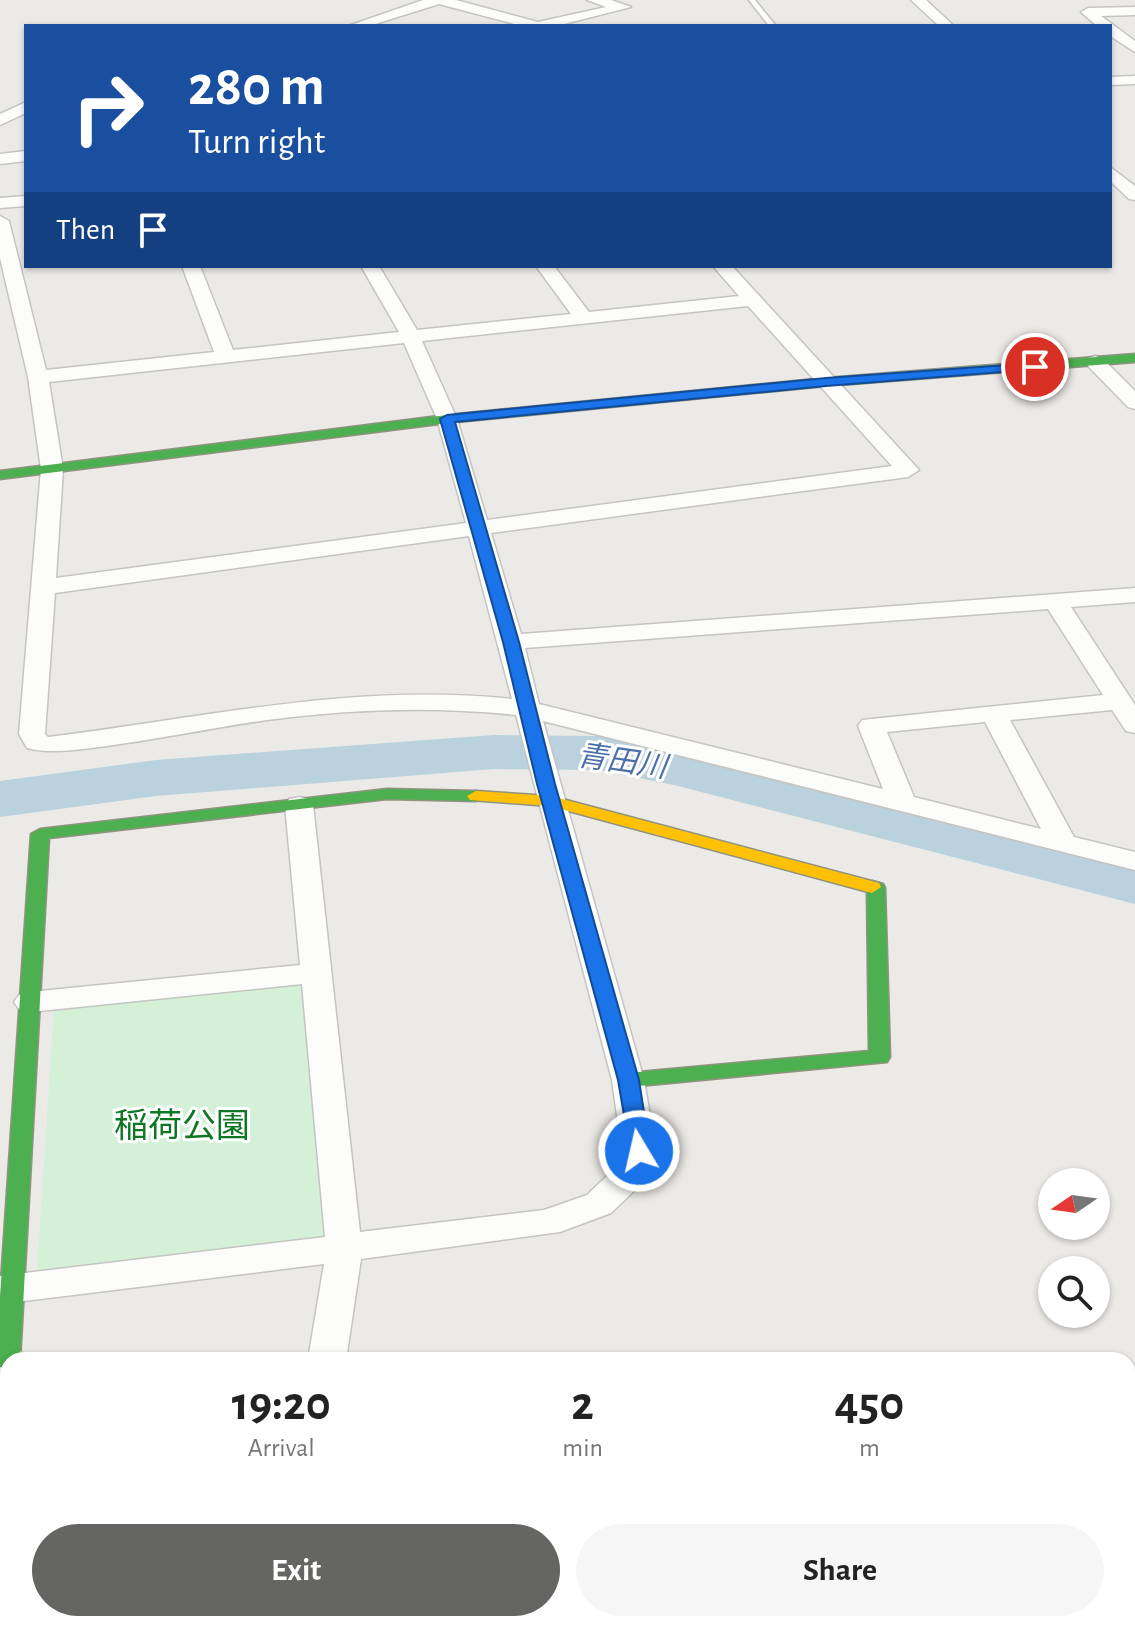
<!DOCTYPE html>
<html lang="en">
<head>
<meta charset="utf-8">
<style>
	:root { --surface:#fff; --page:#f6f6f6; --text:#222; --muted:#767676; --accent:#656563 }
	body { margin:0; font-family:"Alegreya Sans","Noto Sans JP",sans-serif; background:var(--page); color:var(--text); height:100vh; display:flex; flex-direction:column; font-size:30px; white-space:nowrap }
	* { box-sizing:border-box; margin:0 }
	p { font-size:26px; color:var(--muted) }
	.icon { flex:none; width:44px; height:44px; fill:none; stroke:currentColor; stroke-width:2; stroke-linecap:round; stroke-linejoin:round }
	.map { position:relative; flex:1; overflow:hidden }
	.details { position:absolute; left:0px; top:1352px; width:1136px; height:280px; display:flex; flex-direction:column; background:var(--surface); border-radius:24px 24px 0 0; box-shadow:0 2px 6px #0004 }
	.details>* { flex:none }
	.hud { position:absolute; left:24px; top:24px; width:1088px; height:244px; border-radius:0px; box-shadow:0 2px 6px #0004; background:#1a4fa0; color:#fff; overflow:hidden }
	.needle { width:52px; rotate:257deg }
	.tools { position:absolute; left:1038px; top:1168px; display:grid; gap:16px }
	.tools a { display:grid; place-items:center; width:72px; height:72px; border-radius:50%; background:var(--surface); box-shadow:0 2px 6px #0004; font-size:40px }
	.pin { position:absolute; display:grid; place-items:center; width:68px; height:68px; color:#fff; margin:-34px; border:4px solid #fff; border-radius:50%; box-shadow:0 2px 8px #0007 }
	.me { position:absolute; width:88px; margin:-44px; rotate:351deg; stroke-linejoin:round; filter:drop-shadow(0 0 6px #0008) }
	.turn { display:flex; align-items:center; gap:28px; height:168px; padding:0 32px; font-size:36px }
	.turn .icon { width:104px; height:104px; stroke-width:2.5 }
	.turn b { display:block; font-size:56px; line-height:68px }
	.then { display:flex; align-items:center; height:76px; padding:0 32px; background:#0003; gap:16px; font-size:30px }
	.eta { display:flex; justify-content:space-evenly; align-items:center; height:136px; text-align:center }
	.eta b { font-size:48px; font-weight:700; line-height:56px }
	.cta { display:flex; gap:16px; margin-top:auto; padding:16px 32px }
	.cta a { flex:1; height:92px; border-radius:48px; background:var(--accent); color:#fff; font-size:32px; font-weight:700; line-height:92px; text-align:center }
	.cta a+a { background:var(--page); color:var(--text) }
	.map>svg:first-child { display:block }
	.park { fill:#d4f1d7 }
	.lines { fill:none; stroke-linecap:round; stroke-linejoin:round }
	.river { fill:#bad2de; fill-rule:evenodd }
	.lane-casing { stroke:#c4c4c2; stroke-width:3 }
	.street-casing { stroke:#c4c4c2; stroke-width:3 }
	.fast-casing { stroke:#90947f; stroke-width:3 }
	.slow-casing { stroke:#90947f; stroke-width:3 }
	.lane { fill:#fcfcfb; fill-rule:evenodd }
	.street { fill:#fcfcfb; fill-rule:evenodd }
	.fast { fill:#4caf50; fill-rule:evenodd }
	.slow { fill:#ffc107; fill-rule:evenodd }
	.route { fill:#1a73e8; stroke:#114b97; stroke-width:2 }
	.labels { text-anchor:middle; stroke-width:6; stroke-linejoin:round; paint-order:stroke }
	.water-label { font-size:30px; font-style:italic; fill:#4d70a9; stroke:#fff }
	.near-park-label { font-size:34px; fill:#0f7624; stroke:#fff }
</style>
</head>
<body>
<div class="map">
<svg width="1135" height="1632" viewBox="0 0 1135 1632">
	<rect width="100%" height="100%" fill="#ebeae6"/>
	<path class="park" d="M302 984 323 1237 37 1270 54 1009Z"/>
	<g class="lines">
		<path class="river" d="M494 735 599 736 677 751 1135 866V904L674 785 599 770 494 769 156 796 0 817V781L156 760Z"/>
		<defs>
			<path id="lane" d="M749 0H755L776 26H769Z"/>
			<path id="street" d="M423 0H456L538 22 606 7 587 0H611L631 7 556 26H522L439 4 369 26H348Z
				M911 0H926L954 26H939Z
				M1135 7V15L1101 16 1135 41V52L1110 36V26H1097L1081 12 1088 8Z
				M1135 76V84L1110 85V77Z
				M26 102V113L0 125V114Z
				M26 151V161L0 164V154Z
				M1110 167 1135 186V200L1129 199 1110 181Z
				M26 196V206L0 208V198Z
				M0 216 9 221 46 370 214 352 182 266H200L233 350 399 332 361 266H379L417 330 571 314 536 266H554L589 312 739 296 713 266H732L919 470 908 477 491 533 521 634 1135 588V602L1071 607 1135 705V733L1126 731 1112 710 1010 720 1074 837 1135 852V870L543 721 644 1080 656 1151 635 1190 611 1213 560 1232 361 1259 346 1360H308L324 1264 0 1304V1276L325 1237 302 984 30 1012 19 1009 14 1002 19 995 30 992 300 965 285 805 289 799 299 797 309 799 313 805 360 1232 544 1210 587 1195 610 1173 622 1151 612 1080 516 715C433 706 350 709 267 720 211 728 155 740 99 747 73 750 51 754 27 748L19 734 41 469 28 377 0 258ZM748 306 892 466 487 520 457 419 422 341ZM404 343 437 419 466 523 56 578 63 469 49 382ZM469 536 512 699C355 682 203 718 48 737L45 734 55 593ZM1048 609 1103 695 862 720 858 726 883 789 539 704 525 648ZM985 722 1041 829 914 797 887 732Z
				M1095 356 1102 358 1135 391V409L1128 407 1088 366 1085 362 1088 358Z
				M8 1347 21 1351 26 1360H8V1484L0 1487V1350Z
				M264 1624H306L305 1632H263Z"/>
			<path id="fast" d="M1135 354V362L826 386 447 423 0 479V471L447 415 826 378Z
				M387 789 476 791 485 796 476 801 387 799 49 838 20 1360H8V1370L0 1367V1297L31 834 40 829Z
				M872 881 883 884 885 888 890 1057 887 1062 628 1087 621 1085 617 1080 621 1075 628 1073 869 1051 867 891 863 887Z"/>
			<path id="slow" d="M476 791 551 796 879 883 881 887 872 893 550 806 470 800 467 796Z"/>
		</defs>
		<use href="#lane" class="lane-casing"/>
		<use href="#street" class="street-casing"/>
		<use href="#fast" class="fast-casing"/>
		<use href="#slow" class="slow-casing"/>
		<use href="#lane" class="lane"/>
		<use href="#street" class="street"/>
		<use href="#fast" class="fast"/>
		<use href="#slow" class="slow"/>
	</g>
	<path class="route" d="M1035 363 1040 364V369L826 386 455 422 519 642 555 784 639 1080 650 1151 647 1156H631L618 1080 537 784 503 642 440 419 447 415 826 378Z"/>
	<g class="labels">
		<g class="water-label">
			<text transform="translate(622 761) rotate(8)" y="10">青田川</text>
		</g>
		<g class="near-park-label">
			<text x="182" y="1137">稲荷公園</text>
		</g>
	</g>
</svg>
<div class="tools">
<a><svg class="needle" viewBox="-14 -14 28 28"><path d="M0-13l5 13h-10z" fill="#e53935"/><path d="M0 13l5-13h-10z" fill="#767676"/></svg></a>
<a><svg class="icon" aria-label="search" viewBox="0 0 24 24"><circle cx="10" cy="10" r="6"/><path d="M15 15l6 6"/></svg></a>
</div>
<div class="pin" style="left:1035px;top:367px;background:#d93025"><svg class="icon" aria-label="arrive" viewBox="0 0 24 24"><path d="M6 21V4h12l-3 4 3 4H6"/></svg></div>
<svg class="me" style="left:639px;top:1151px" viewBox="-20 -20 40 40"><circle r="17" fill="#1a73e8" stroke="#fff" stroke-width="3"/><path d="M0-11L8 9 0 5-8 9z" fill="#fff"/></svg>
<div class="hud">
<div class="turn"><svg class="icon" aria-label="right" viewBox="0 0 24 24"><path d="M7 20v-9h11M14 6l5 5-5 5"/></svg><div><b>280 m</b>Turn right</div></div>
<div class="then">Then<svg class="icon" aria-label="arrive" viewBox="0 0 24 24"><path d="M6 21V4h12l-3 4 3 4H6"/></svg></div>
</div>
<section class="details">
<div class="eta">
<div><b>19:20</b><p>Arrival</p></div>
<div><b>2</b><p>min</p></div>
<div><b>450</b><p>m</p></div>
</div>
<div class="cta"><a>Exit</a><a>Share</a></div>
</section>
</div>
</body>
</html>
